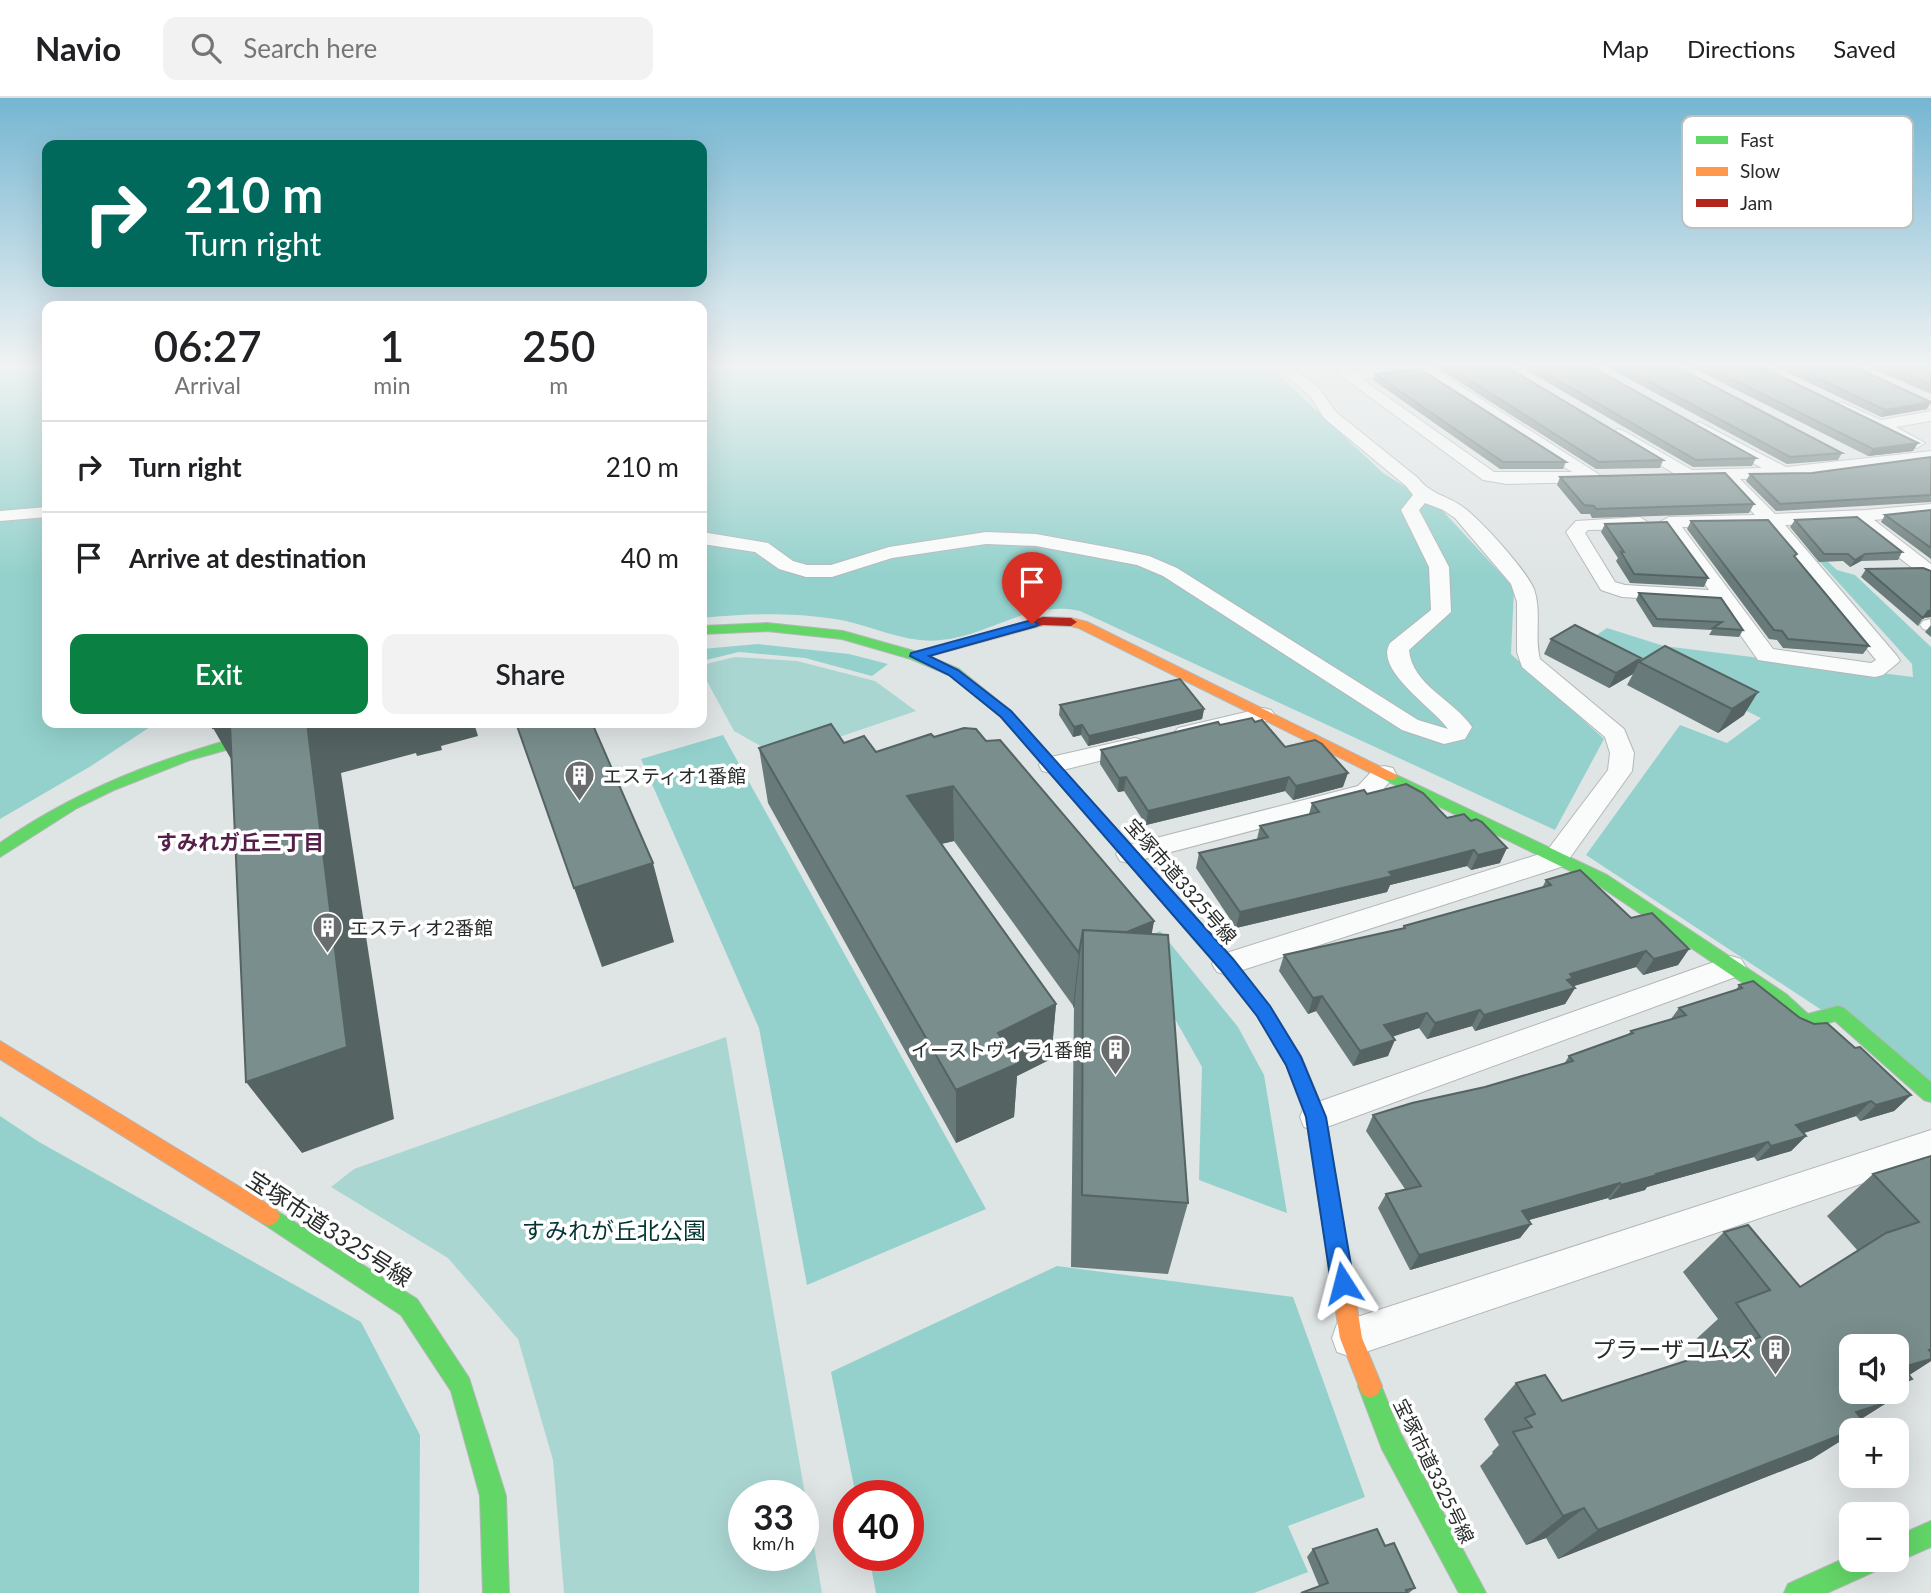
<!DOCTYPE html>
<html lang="en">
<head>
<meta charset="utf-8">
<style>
	:root { --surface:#fff; --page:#f2f2f2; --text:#202124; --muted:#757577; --line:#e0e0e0; --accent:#0b8043 }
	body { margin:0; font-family:Lato,"Noto Sans JP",sans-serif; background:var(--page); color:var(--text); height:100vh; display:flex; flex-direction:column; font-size:26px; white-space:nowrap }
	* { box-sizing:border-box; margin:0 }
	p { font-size:23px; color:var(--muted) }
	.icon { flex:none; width:38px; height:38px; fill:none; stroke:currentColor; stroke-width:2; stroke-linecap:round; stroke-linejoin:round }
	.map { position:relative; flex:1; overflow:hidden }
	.panel { position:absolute; left:42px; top:203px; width:665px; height:427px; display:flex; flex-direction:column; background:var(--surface); border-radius:14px; box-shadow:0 7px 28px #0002 }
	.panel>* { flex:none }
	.top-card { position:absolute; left:42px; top:42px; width:665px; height:147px; border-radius:14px; box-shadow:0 7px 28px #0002; background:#00695c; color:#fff; overflow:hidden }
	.tools { position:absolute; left:1839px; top:1236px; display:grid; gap:14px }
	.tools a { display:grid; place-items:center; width:70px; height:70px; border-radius:14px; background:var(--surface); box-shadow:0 7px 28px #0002; font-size:35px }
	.speed { position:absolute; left:728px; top:1382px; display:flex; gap:14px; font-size:35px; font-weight:700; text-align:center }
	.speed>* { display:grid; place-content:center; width:91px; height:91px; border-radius:50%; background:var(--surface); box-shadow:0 7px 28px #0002; line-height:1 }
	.speed small { font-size:18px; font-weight:400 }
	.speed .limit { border:10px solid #d22; background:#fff; color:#111 }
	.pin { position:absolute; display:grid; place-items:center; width:60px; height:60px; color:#fff; margin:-72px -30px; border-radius:50% 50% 50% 0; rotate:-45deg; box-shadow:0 0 7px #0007 }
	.pin .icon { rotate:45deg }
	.me { position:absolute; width:77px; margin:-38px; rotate:351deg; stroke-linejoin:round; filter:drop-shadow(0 0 5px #0008) }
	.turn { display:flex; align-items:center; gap:24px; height:147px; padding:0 28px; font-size:32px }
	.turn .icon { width:91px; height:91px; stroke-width:2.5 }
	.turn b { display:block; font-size:49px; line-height:60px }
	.eta { display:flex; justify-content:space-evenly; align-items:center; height:119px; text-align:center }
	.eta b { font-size:42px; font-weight:600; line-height:49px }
	.action { display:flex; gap:14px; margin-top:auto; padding:14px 28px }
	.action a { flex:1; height:80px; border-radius:14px; background:var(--accent); color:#fff; font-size:28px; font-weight:600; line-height:80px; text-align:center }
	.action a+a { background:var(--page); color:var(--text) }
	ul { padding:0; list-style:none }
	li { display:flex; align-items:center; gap:21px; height:91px; padding:0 28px; border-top:2px solid var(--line) }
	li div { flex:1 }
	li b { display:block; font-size:26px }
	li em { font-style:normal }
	header { display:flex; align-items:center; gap:42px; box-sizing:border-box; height:98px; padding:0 35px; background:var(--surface); border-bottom:2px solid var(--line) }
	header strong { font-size:33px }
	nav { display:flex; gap:38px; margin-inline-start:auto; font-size:24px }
	.search { width:490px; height:63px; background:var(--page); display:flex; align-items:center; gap:18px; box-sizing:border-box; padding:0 24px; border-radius:14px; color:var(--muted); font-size:26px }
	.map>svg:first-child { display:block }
	.green { fill:#aad6d2; fill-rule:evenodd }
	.forest { fill:#94d1cc }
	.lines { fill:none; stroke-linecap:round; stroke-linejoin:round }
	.street-casing { stroke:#b4b7b7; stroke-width:2 }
	.fast-casing { stroke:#b4b7b7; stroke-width:2 }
	.slow-casing { stroke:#b4b7b7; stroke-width:2 }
	.jam-casing { stroke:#b4b7b7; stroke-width:2 }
	.street { fill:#fafbfb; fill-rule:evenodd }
	.fast { fill:#63d668; fill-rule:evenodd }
	.slow { fill:#ff974d; fill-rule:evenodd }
	.jam { fill:#b3261e; fill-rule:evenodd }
	.wall { fill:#687a79 }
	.shaded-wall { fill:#556363 }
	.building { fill:#798e8d; stroke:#556363; stroke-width:2 }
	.route { fill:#1a73e8; stroke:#114b97; stroke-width:2 }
	.labels { text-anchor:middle; stroke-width:7; stroke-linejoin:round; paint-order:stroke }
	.poi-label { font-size:19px; fill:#282c2b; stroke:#fff; text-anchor:start }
	.street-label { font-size:19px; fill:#282c2b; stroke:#fff }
	.neighbourhood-label { font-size:21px; font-weight:bold; fill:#561f4a; stroke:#fff }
	.near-street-label { font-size:23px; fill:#282c2b; stroke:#fff }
	.near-park-label { font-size:23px; fill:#003531; stroke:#fff }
	.near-poi-label { font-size:23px; fill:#282c2b; stroke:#fff; text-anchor:end }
	.key { fill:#fff; stroke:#bec0bf; stroke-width:2 }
	.key-label { font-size:19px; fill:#282c2b }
</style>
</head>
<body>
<header>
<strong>Navio</strong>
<div class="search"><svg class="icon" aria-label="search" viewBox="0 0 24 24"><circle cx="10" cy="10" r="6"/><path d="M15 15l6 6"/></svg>Search here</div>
<nav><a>Map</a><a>Directions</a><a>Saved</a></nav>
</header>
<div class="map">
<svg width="1931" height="1495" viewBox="0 0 1931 1495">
	<rect width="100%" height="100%" fill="#dfe4e4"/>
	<path class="green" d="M735 559 797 563 875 583 916 613 780 659 734 633 702 574V567Z
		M726 939 822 1495H564L553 1362 518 1241 448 1160 331 1089 354 1071ZM744 1398H803V1458H744Z"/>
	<path class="forest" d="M0 269H47V625H156L91 668 0 721Z
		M702 269H1270L1383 375 1441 411 1514 490 1511 556 1604 641 1555 732 1080 513C1029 502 990 537 941 542 909 546 877 530 846 523 800 514 748 515 702 520Z
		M1810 453H1816L1837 472 1855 477 1931 549V984L1586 757 1680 627 1727 645 1761 620 1594 539 1607 530 1664 548 1913 579 1912 566Z
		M758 546 849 556 888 566 872 578 805 560 739 554 702 563V551Z
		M723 637 986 1111 807 1187 759 930 641 661Z
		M1160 833 1238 929 1264 977 1287 1115 1199 1082 1202 969 1133 846Z
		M0 1018 39 1044 361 1224 420 1337 419 1495H0Z
		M1057 1168 1293 1199 1365 1399 1288 1428 1308 1474 1254 1495H876L869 1458H908V1398H856L831 1274Z"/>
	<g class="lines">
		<defs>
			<path id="street" d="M1276 269H1292L1320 291 1336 314 1418 380C1431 397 1447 397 1463 409 1481 422 1526 472 1534 491 1542 514 1534 538 1540 561L1624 631 1634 655 1632 673 1564 768 1227 877 1217 874 1212 866 1217 858 1546 754 1608 672 1610 655 1605 639 1522 569 1517 554V504L1511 486 1455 420 1443 412 1425 405 1419 412 1449 469 1451 514 1409 552C1412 587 1454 602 1472 629L1465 641 1444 646 1402 632 1163 478 1137 467 1036 448 986 446 892 460 832 479H806L779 471 755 454 702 446V434L768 445 793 463 807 467H831L889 449 986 434 1036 436 1112 450 1149 458 1177 470 1418 622 1448 631C1436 612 1373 572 1390 545L1431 512 1429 469 1401 412 1413 397 1406 388 1324 320 1309 297Z
				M1390 269H1431L1603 379 1594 384 1507 386 1483 382 1336 274 1343 270 1351 273ZM1419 275 1572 374H1494L1362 281Z
				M1841 304 1881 322 1931 313V323L1896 329 1925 345 1917 350 1911 348 1836 312 1833 309 1836 306Z
				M1699 324 1786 369 1931 353V363L1808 379 1740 381 1775 416 1866 412 1931 406V416L1874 422 1931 466V481L1924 479 1853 424 1785 427 1897 558 1900 563 1883 577 1875 579 1758 562 1718 505 1622 499 1601 492 1566 434 1576 423 1640 419 1649 425 1640 431 1588 432 1585 435 1615 484 1625 487 1709 492 1660 424 1669 419 1755 417 1722 381H1683L1610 336 1618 331 1624 333 1692 372 1762 370 1693 332 1691 329ZM1765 427 1876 562 1871 565 1773 551 1682 429Z
				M47 409V419L0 423V413Z
				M1930 521 1931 533 1923 531 1920 527 1923 523Z
				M1263 610 1271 612 1275 617 1271 622 1186 642 1178 640 1174 635 1178 630Z
				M1135 640 1143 642 1147 647 1143 652 1051 675 1042 673 1039 667 1042 661Z
				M1384 668 1393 670 1396 676 1376 700 1129 765 1120 763 1116 756 1120 749 1129 747 1358 688 1375 670Z
				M1731 858 1741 861 1746 869 1741 877 1316 1033 1304 1029 1300 1019 1304 1009Z
				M1931 1032V1062L1351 1259 1337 1254 1332 1240 1337 1226 1351 1221Z"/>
			<path id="fast" d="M767 525 843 533 921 555 959 571 1011 613 1214 840 1217 845 1214 850H1202L1001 619 949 577 911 561 842 541 767 533 702 536V528Z
				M291 625H314L312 628 190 662 114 692 77 710 0 759V745C91 682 185 652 291 625Z
				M1390 674 1607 777 1786 896 1808 916 1838 908 1844 910 1931 984V1004L1924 1002 1835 923C1797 934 1802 932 1774 906L1595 785 1385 682 1383 679Z
				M269 1108 417 1201 469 1280 506 1398 509 1495H483L480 1398 451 1293 401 1217 262 1125 258 1118 262 1111Z
				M1370 1276 1378 1280 1400 1334 1486 1495H1459L1382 1351 1358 1288 1362 1280Z
				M1931 1423V1449L1897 1464 1890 1461H1897V1438Z
				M1852 1457V1461H1886L1882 1470 1827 1495H1784L1788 1486Z"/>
			<path id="slow" d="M1071 520 1087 524 1395 676 1397 679 1395 682H1385L1079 530 1067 527 1065 524Z
				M1208 838 1214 840 1269 908 1301 958 1326 1019 1362 1240 1382 1288 1378 1296 1370 1300 1362 1296 1340 1240 1306 1019 1286 967 1257 918 1199 845 1202 840Z
				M0 943 276 1111 280 1118 276 1125 269 1128 262 1125 0 961Z"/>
			<path id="jam" d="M1043 519 1071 520 1077 524 1071 528 1043 527 916 562 910 558 911 555Z"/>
		</defs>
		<use href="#street" class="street-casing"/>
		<use href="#fast" class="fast-casing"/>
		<use href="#slow" class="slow-casing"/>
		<use href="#jam" class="jam-casing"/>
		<use href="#street" class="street"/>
		<use href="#fast" class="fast"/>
		<use href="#slow" class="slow"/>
		<use href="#jam" class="jam"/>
	</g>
	<path class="wall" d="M1436 269H1507L1663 362 1660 370 1596 371Z
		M1521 269H1592L1756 360 1752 368 1693 369Z
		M1607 269H1677L1842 355 1838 362 1787 366Z
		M1691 269H1762L1918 345 1913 353 1868 358Z
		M1776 269H1855L1927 311 1881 319Z
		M1869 269H1931V296Z
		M1375 276 1566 364 1563 371H1500L1373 282Z
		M1931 359V404L1776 413 1746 383 1750 376 1812 375Z
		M1560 379 1754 406 1749 415 1592 420 1590 416H1581L1557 387Z
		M1931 412V461L1881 424 1885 417Z
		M1795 422 1902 454 1898 462 1861 463 1850 469 1843 463 1819 464 1790 429Z
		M1691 423 1795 459 1869 548 1863 556 1783 550 1777 542 1769 541 1687 431Z
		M1605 426 1708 480 1704 489 1630 485 1616 463 1618 460 1601 434Z
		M1866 471 1931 473V519L1923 520 1918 528 1861 479Z
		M1639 495 1743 532 1739 539 1709 537 1712 532 1653 529 1636 502Z
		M1931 527V539L1925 534Z
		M1551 541 1639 564 1744 617 1718 635 1627 587 1633 576 1609 590 1544 556Z
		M1060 607 1204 611 1202 621 1088 648 1081 637 1073 639 1059 617Z
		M1255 624 1285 649 1343 689 1293 702 1285 693 1146 727 1124 693 1118 694 1100 666 1101 652 1220 627Z
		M934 639 986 643 1154 823 1151 836 1188 1105 1168 1176 1071 1169 1074 909 954 743 941 746 1056 906 1051 961 1017 978 1014 1019 956 1045 768 705 759 650 844 645 876 654Z
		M1367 696 1447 720 1500 765 1471 772 1467 768 1390 787 1387 794 1236 830 1196 770 1199 755 1257 741 1260 728 1309 716 1312 705Z
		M1546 782 1631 820 1689 851 1678 867 1643 877 1636 869 1573 888 1575 890 1565 906 1475 933 1472 928 1427 941 1419 930 1392 939 1388 958 1353 968 1316 913 1308 916 1279 873 1284 857 1403 830 1404 828 1542 790Z
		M1739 887 1855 950 1911 997 1894 1013 1860 1023 1856 1018 1804 1035 1806 1038 1791 1053 1757 1063 1754 1059 1647 1089 1645 1092 1609 1102 1608 1100 1528 1122 1531 1126 1520 1140 1410 1172 1378 1110 1386 1096 1405 1091 1366 1033 1373 1017 1485 989 1564 966 1569 958 1628 937 1631 933 1671 921 1679 910 1736 892Z
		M1931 1058V1263L1909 1277 1912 1281 1897 1291V1248L1894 1293 1885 1299 1888 1304 1861 1321 1812 1361 1558 1461 1546 1440 1526 1447 1480 1368 1493 1355 1492 1354 1499 1347 1484 1321 1516 1285 1562 1303 1703 1257 1693 1244 1718 1221 1683 1174 1724 1134 1800 1189 1858 1153 1827 1118 1873 1076Z
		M1385 1448 1415 1490 1409 1495H1301L1319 1488 1307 1459 1313 1451Z"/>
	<path class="shaded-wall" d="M1931 304 1927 311 1881 319 1885 312Z
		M1918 345 1913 353 1868 358 1873 351Z
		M1865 456 1861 463 1850 469 1855 462Z
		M1931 512V519L1922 520 1928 513Z
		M1641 560 1633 576 1609 590 1616 575Z
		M1758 594 1744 617 1718 635 1732 611Z
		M1204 611 1202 621 1088 648 1089 638Z
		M307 625H474L478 638 441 648 442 652 417 658 416 655 341 675 394 1021 302 1055 246 984Z
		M230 626 256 704 213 630Z
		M1082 627 1081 637 1073 639 1074 629Z
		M1348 675 1343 689 1293 702 1296 688Z
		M1126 679 1124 693 1118 694 1119 680Z
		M1289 679 1285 693 1146 727 1148 713Z
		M953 688 954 743 910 753 907 698Z
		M1507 750 1500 765 1471 772 1478 757Z
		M1474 752 1467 768 1390 787 1387 794 1236 830 1240 814 1389 774Z
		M653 765 674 844 602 869 574 790Z
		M1154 823 1144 879 1082 853Z
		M1689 851 1678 867 1643 877 1654 861Z
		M1646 853 1636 869 1568 890H1575L1565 906 1475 933 1484 917 1570 876Z
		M1080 854 1074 909 1073 910 1079 855Z
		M1322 898 1316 913 1308 916 1313 900Z
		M1056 906 1051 961 1017 978 1014 1019 956 1045V992L998 935Z
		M1480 912 1472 928 1427 941 1435 925Z
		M1427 915 1419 930 1377 943 1384 927Z
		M1395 942 1388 958 1353 968 1360 953Z
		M1911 997 1894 1013 1860 1023 1876 1007Z
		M1871 1003 1856 1018 1782 1042 1796 1027Z
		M1806 1038 1791 1053 1757 1063 1771 1048Z
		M1768 1044 1754 1059 1647 1089 1645 1092 1609 1102 1621 1087 1656 1076Z
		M1620 1085 1608 1100 1511 1127 1522 1113Z
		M1531 1126 1520 1140 1410 1172 1419 1157Z
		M1931 1251V1263L1897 1285V1273Z
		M1912 1281 1897 1291V1286Z
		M1867 1293H1894L1867 1311 1888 1304 1834 1338Z
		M1852 1332V1336L1812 1361 1558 1461 1598 1432Z
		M1584 1410 1546 1440 1526 1447 1563 1418Z"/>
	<path class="building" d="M1449 269H1507L1663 362 1599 364Z
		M1535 269H1592L1756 360 1696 362Z
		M1622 269H1677L1842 355 1790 359Z
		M1708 269H1762L1918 345 1873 351Z
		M1794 269H1855L1931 304 1885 312Z
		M1888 269H1931V287Z
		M1420 271 1566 364H1503L1375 276Z
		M1931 359V397L1780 406 1750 376 1812 375Z
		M1725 375 1754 406 1596 411 1594 408 1584 407 1560 379Z
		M1931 412V450L1885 417Z
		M1857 419 1902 454 1865 456 1855 462 1848 456H1824L1795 422Z
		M1768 422 1797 456 1794 458 1869 548 1788 541 1782 533 1774 532 1691 423Z
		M1667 424 1708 480 1634 476 1621 454H1624L1605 426Z
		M1923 470 1931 473V512L1928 513 1923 520 1866 471Z
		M1639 495 1721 500 1743 532 1713 530 1722 524 1657 521Z
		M1575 527 1641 560 1616 575 1551 541Z
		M1665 548 1758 594 1732 611 1639 564Z
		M1180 581 1204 611 1089 638 1082 627 1074 629 1060 607Z
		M1252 620 1255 624 1262 622 1285 649 1315 642 1322 646 1348 675 1296 688 1289 679 1148 713 1126 679 1119 680 1101 652 1218 624 1220 627Z
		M213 625H307L347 949 246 984 230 626 213 630Z
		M516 625H592L653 765 574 790Z
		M831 626 844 645 864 638 876 654 931 636 934 639 964 630 976 631 986 643 1000 642 1154 823 1127 834 1083 832 1079 855 953 688 907 698 1056 906 998 935 1017 966 956 992 759 650Z
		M1406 686 1423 695 1447 720 1464 716 1471 723 1476 721 1482 724 1507 750 1478 757 1474 752 1389 774 1393 778 1240 814 1199 755 1268 739 1260 728 1319 714 1312 705 1364 692 1367 696Z
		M1580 772 1631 820 1652 815 1689 851 1654 861 1646 853 1570 876 1573 880 1567 882 1575 890 1484 917 1480 912 1435 925 1427 915 1384 927 1395 942 1360 953 1322 898 1313 900 1284 857 1405 830 1404 828 1551 787 1546 782Z
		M1083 832 1168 837 1188 1105 1082 1097Z
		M1753 883 1800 920 1814 926 1827 925 1855 950 1860 949 1911 997 1876 1007 1871 1003 1796 1027 1806 1038 1771 1048 1768 1044 1656 1076 1657 1077 1621 1087 1620 1085 1522 1113 1531 1126 1419 1157 1386 1096 1421 1088 1373 1017 1412 1005 1485 989 1573 963 1569 958 1633 935 1631 933 1686 917 1679 910 1742 890 1739 887Z
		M1931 1058V1251L1929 1252 1931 1254V1261L1903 1269 1912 1281 1897 1286V1248H1852V1293H1880L1888 1304 1856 1314 1866 1327 1598 1432 1584 1410 1563 1418 1513 1334 1532 1329 1525 1320 1535 1316 1516 1285 1545 1277 1562 1303 1760 1239 1736 1205 1770 1192 1724 1134 1748 1127 1800 1189 1886 1135 1919 1124 1873 1076Z
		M1377 1431 1385 1448 1394 1445 1415 1490 1406 1492 1407 1495H1301L1328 1485 1313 1451Z"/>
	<linearGradient id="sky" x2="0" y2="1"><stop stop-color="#75b6d2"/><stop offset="0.56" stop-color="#f1f3f3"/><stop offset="1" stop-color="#f1f3f3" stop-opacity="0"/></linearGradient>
	<rect width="1931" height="478" fill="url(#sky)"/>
	<path class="route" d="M1032 522 1038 526 1036 528 929 558 958 572 1011 613 1233 861 1270 908 1301 959 1326 1019 1354 1185 1351 1192 1343 1196 1335 1192 1331 1185 1306 1019 1286 967 1257 918 1220 871 1001 619 949 577 910 558 911 555Z"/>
	<defs>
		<symbol id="building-pin" viewBox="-11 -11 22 30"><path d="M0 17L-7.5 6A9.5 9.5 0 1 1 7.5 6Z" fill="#686c6c" stroke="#fff"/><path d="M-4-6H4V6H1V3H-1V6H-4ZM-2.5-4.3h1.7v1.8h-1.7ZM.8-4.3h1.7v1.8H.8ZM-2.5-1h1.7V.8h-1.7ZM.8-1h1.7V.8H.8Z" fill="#fff"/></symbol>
	</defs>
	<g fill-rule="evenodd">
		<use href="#building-pin" x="562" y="660" width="35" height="47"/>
		<use href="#building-pin" x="310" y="812" width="35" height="47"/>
		<use href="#building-pin" x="1098" y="934" width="35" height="47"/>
		<use href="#building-pin" x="1758" y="1234" width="35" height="47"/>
	</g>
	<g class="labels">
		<g class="poi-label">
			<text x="603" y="685">エスティオ1番館</text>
			<text x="350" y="837">エスティオ2番館</text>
			<text x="1092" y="959" text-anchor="end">イーストヴィラ1番館</text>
		</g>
		<g class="street-label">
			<text transform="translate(1181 783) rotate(49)" y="7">宝塚市道3325号線</text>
			<text transform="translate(1434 1373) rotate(64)" y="7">宝塚市道3325号線</text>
		</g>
		<g class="neighbourhood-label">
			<text x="240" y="752">すみれガ丘三丁目</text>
		</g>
		<g class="near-street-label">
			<text transform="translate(329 1131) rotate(33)" y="8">宝塚市道3325号線</text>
		</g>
		<g class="near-park-label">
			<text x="614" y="1141">すみれが丘北公園</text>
		</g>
		<g class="near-poi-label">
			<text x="1753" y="1260">プラーザコムズ</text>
		</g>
	</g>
	<rect x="1682" y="18" width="231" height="112" rx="10" class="key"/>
	<rect x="1696" y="38" width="32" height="8" fill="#63d668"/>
	<rect x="1696" y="69" width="32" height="9" fill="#ff974d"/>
	<rect x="1696" y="101" width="32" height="8" fill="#b3261e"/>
	<g class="key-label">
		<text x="1740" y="49">Fast</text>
		<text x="1740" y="80">Slow</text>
		<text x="1740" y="112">Jam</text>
	</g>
</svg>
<div class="tools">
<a><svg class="icon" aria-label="sound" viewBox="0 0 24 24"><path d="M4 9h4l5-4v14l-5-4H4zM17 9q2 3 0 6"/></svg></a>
<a>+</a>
<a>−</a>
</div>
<div class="speed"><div>33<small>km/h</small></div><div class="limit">40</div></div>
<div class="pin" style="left:1032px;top:526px;background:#d93025"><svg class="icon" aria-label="arrive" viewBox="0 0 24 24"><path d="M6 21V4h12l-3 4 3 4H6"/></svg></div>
<svg class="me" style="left:1343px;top:1185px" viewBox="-20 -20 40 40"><path d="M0-17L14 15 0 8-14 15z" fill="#1a73e8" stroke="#fff" stroke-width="4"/></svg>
<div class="top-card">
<div class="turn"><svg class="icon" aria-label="right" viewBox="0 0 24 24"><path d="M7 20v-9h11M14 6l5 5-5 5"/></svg><div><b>210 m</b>Turn right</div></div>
</div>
<section class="panel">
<div class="eta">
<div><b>06:27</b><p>Arrival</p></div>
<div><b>1</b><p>min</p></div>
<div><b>250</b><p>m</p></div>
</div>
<ul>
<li><svg class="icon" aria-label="right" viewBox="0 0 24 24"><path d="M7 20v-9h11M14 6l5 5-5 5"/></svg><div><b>Turn right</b></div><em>210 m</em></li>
<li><svg class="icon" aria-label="arrive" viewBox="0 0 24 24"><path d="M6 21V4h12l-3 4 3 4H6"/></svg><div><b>Arrive at destination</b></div><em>40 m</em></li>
</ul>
<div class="action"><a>Exit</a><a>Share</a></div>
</section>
</div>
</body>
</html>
